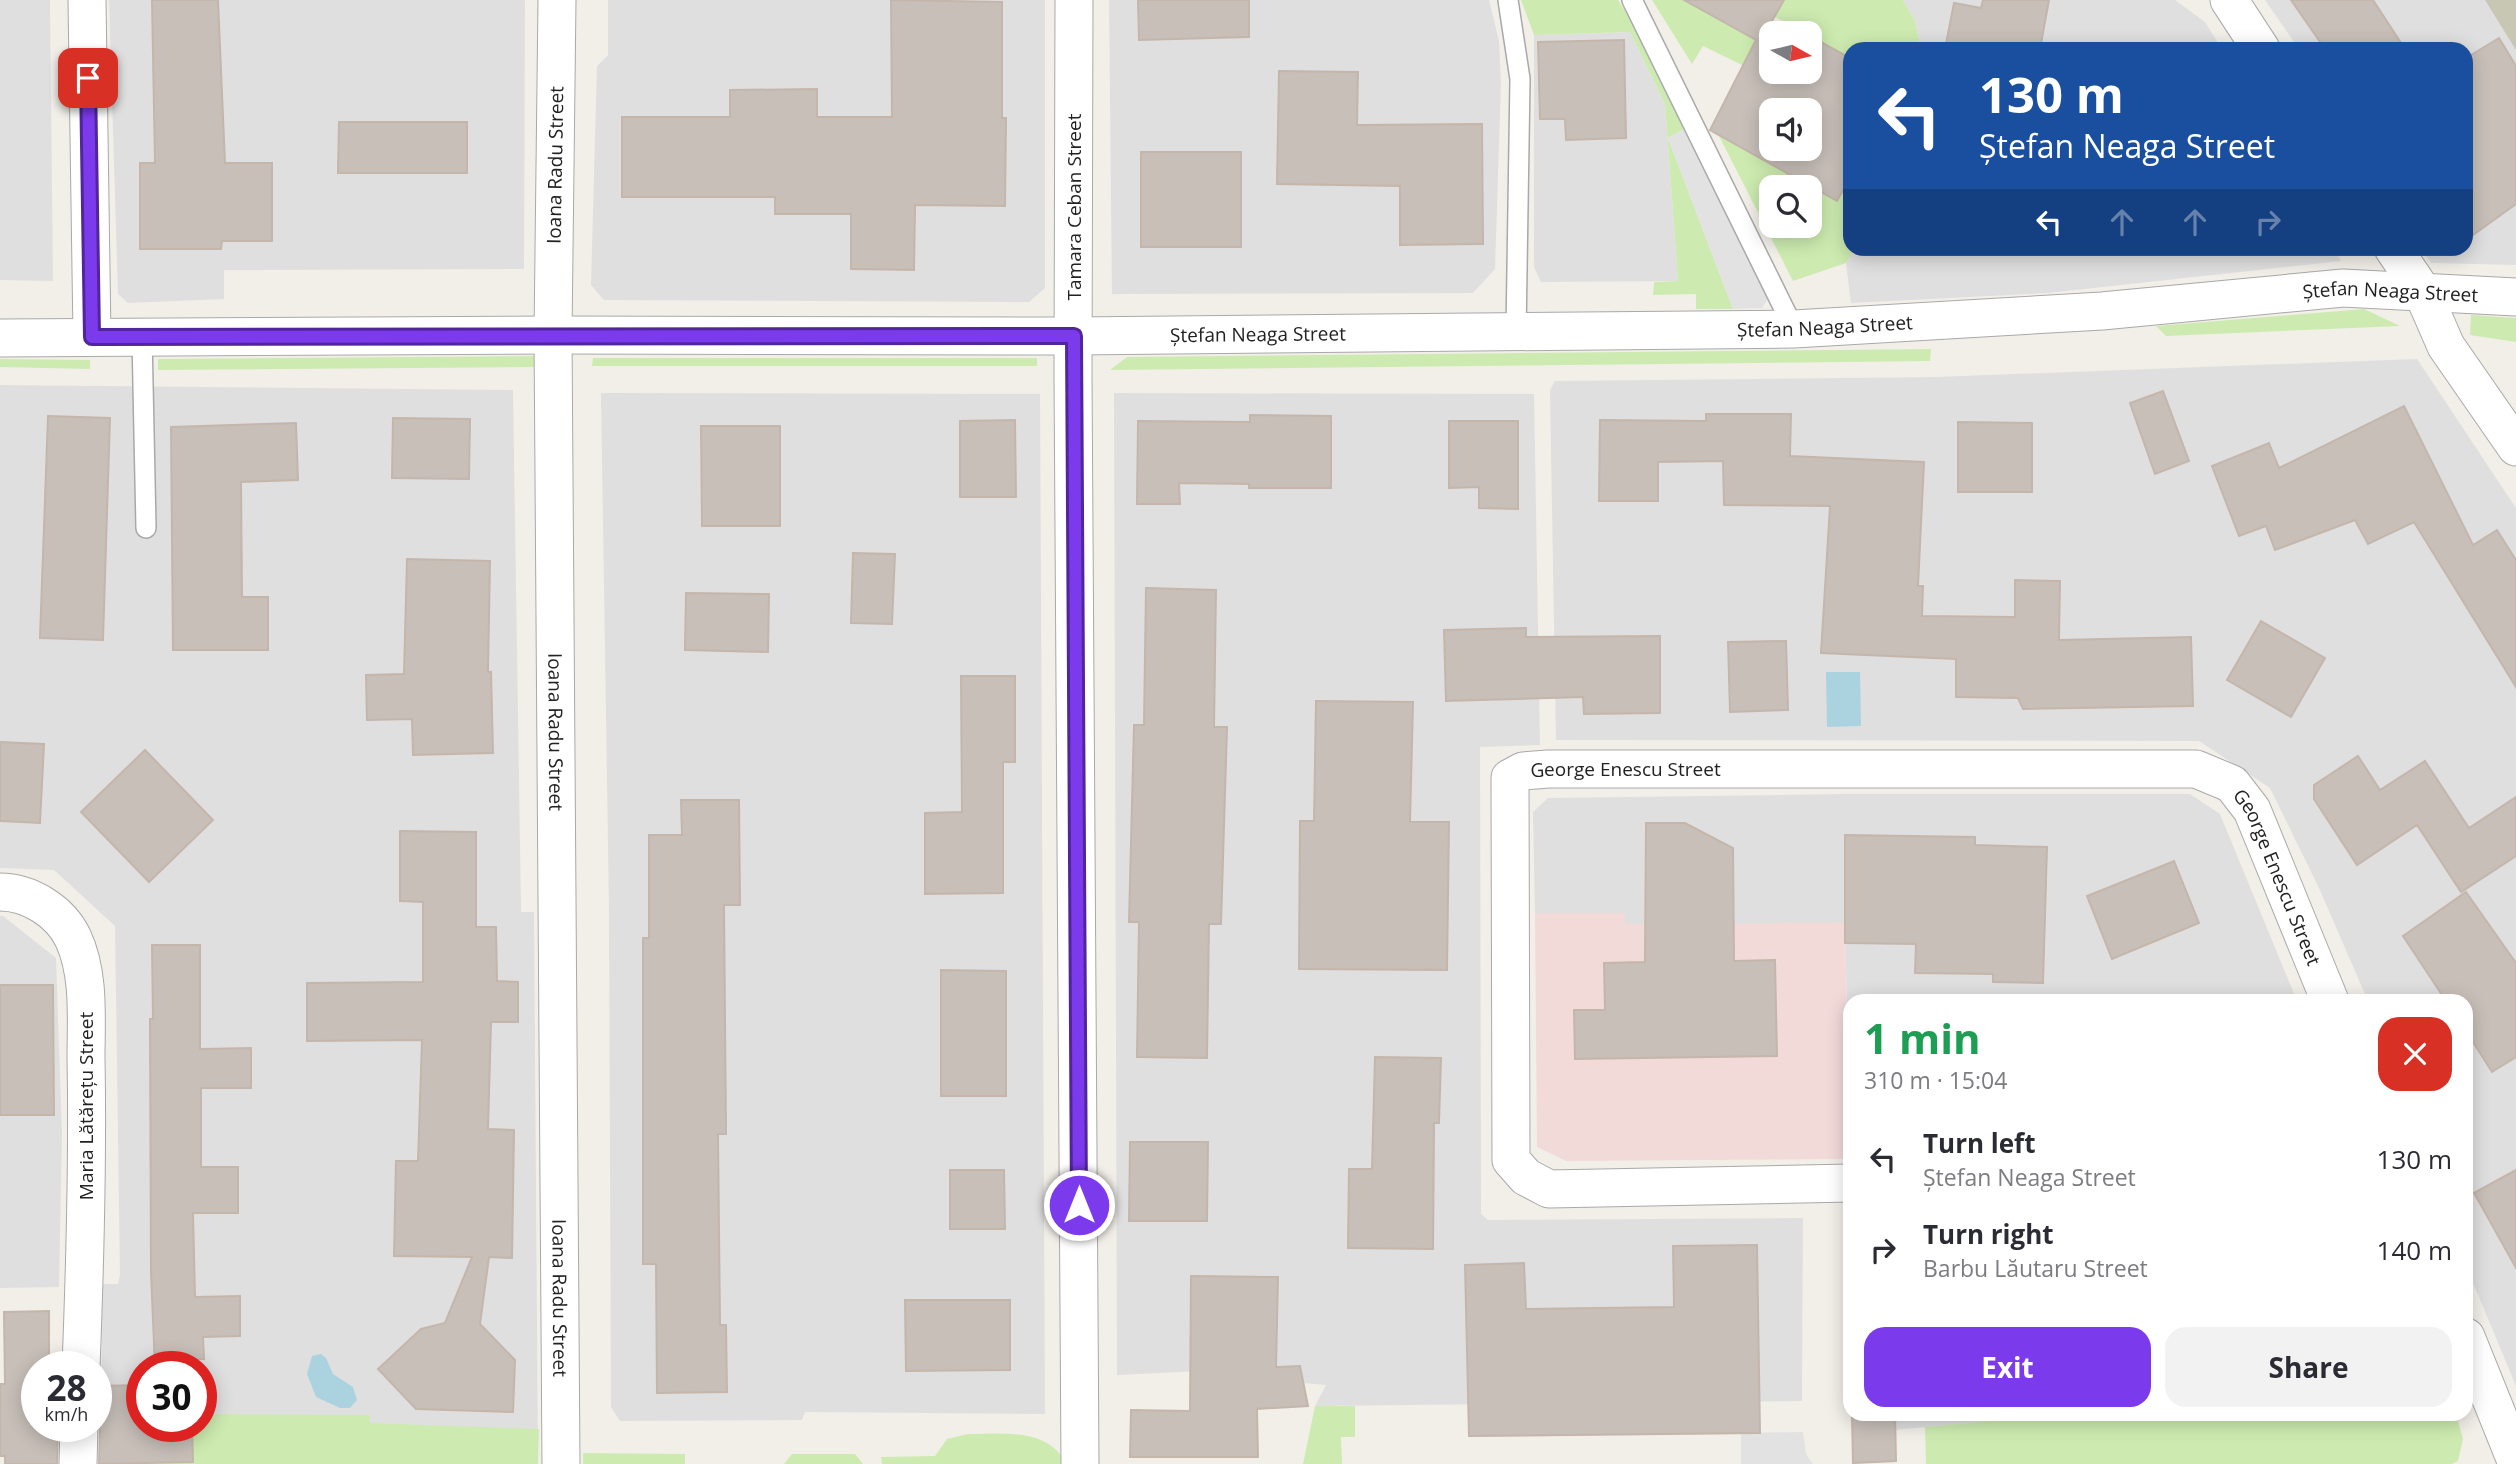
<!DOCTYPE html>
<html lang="en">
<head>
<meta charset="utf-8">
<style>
  body { margin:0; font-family:"Open Sans",sans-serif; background:#f2f2f3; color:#2b2b33; height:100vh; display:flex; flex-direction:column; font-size:26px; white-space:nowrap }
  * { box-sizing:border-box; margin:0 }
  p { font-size:23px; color:#7c7c81 }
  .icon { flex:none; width:38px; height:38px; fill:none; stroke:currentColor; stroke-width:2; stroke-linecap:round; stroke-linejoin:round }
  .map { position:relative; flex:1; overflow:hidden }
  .details { position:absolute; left:1843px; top:994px; width:630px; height:427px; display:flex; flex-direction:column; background:#fff; border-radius:21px; box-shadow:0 4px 18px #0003 }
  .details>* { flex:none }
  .top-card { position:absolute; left:1843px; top:42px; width:630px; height:214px; border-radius:21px; box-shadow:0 4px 18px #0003; background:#1a4fa0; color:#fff; overflow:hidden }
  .needle { width:46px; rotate:98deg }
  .controls { position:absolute; left:1759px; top:21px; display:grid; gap:14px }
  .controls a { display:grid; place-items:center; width:63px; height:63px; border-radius:14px; background:#fff; box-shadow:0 4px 18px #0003; font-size:35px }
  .speed { position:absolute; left:21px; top:1351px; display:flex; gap:14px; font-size:35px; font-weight:700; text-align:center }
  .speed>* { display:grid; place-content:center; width:91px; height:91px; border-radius:50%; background:#fff; box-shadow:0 4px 18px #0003; line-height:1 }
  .speed small { font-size:18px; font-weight:400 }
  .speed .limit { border:10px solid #d22; background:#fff; color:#111 }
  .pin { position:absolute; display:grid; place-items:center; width:60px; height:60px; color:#fff; margin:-30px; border-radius:14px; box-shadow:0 4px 10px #0006 }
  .me { position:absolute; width:77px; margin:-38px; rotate:0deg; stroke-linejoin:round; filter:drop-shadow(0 0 5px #0008) }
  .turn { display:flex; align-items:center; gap:24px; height:147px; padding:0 21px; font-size:32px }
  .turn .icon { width:91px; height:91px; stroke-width:2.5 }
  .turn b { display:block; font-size:49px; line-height:60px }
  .lanes { display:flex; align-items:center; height:66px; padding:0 21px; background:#0003; justify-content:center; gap:35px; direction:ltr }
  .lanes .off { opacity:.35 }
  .round { display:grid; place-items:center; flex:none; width:74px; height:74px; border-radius:21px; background:#f2f2f3 }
  .overview { display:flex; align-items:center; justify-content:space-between; height:119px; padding:0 21px }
  h1 { font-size:42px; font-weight:700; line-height:52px; color:#1e9e55 }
  .primary-button { display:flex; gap:14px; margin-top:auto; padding:14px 21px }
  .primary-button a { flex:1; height:80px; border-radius:21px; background:#7c3aed; color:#fff; font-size:28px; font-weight:700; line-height:80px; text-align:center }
  .primary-button a+a { background:#f2f2f3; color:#2b2b33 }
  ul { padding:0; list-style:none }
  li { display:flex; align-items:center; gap:21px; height:91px; padding:0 21px }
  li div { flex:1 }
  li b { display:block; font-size:26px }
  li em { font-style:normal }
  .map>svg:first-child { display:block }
  .residential { fill:#e0dfdf; fill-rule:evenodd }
  .commercial { fill:#f2dad9 }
  .construction { fill:#c7c7b4 }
  .grass { fill:#cdebb0; fill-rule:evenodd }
  .parking { fill:#e2e2e2 }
  .water { fill:#aad3df }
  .building { fill:#c7bfb8; stroke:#c4b6ab; stroke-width:2; fill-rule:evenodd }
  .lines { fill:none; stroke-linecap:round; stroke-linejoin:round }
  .service-casing { stroke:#a9a9a9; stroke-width:22 }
  .minor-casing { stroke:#a9a9a9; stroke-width:39 }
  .service { stroke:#fff; stroke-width:19 }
  .minor { stroke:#fff; stroke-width:37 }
  .route-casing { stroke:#51269a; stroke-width:18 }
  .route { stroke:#7c3aed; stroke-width:12 }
  .labels { text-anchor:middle; stroke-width:7; stroke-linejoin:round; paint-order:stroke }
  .street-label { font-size:19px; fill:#222; stroke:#fff }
</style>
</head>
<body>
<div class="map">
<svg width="2516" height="1464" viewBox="0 0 2516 1464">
  <rect width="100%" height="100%" fill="#f2efe9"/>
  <path class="residential" d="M 0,0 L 50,0 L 53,281 L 0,280 Z
    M 109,0 L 525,0 L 524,269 L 224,270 L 224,299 L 128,303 L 118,294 Z
    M 608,0 L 1045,0 L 1045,288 L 1029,302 L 604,300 L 591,285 L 597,66 L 608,55 Z
    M 1109,0 L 1489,0 L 1499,41 L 1501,83 L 1495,269 L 1473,293 L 1112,294 Z
    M 1903,0 L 2175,0 L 2205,22 L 2222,49 L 1921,49 L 1915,21 Z
    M 2265,0 L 2516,0 L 2516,265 L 2431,263 L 2422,249 L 2466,248 L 2466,49 L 2299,49 Z
    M 1630,32 L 1665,104 L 1678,281 L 1541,282 L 1534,267 L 1534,35 Z
    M 1855,249 L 2334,248 L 2341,261 L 2048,293 L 1851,303 L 1846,263 Z
    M 2417,359 L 2516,508 L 2516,1386 L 2466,1266 L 2466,1001 L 2368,1001 L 2319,888 L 2270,788 L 2199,741 L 1556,740 L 1550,390 L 1555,381 L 1937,377 Z
    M 0,385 L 513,390 L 521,912 L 534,912 L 538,1464 L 101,1464 L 102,1284 L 118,1284 L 120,1275 L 115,926 L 54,870 L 0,868 ZM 142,1367 L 201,1367 L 201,1426 L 142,1426 Z
    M 601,393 L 1040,394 L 1045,1414 L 805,1412 L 802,1420 L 620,1421 L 611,1407 L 609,909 Z
    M 1114,393 L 1534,394 L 1540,745 L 1480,747 L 1481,1214 L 1488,1220 L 1803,1218 L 1802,1401 L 1315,1406 L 1326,1385 L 1303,1383 L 1300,1366 L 1117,1375 Z
    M 1845,794 L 2190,794 L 2220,814 L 2297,1001 L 1850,1001 L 1850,1142 L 1845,924 L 1625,924 L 1624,913 L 1535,913 L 1533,812 L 1548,798 Z
    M 0,916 L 3,916 L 56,958 L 62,1133 L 59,1287 L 0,1288 Z
    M 1895,1414 L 2062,1414 L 1895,1430 Z"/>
  <path class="commercial" d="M 1535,913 L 1625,913 L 1625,924 L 1845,923 L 1850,1159 L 1566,1161 L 1537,1147 Z"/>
  <path class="construction" d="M 2485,0 L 2516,0 L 2516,50 Z"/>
  <path class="grass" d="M 1521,0 L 1618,0 L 1637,30 L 1684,129 L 1668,138 L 1733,309 L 1696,309 L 1696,294 L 1653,295 L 1654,282 L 1678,281 L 1665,104 L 1630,32 L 1534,35 Z
    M 1652,0 L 1684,0 L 1758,41 L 1744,66 L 1703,46 L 1692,64 Z
    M 1784,0 L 1903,0 L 1915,21 L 1921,49 L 1850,49 L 1850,58 L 1810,36 L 1810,33 L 1805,33 L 1775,17 Z
    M 1718,134 L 1836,201 L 1850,178 L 1850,248 L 1855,249 L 1846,263 L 1793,281 ZM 1771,187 L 1810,187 L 1810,226 L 1771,226 Z
    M 2364,309 L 2400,326 L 2166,336 L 2156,326 Z
    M 2471,315 L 2516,318 L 2516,342 L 2470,335 Z
    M 1931,349 L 1930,361 L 1110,370 L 1127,357 Z
    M 536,356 L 536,367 L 158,370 L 158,359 Z
    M 593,358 L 1037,358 L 1037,366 L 592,366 Z
    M 0,359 L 90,360 L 90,369 L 0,367 Z
    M 1315,1406 L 1355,1406 L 1355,1437 L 1341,1437 L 1342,1464 L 1303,1464 Z
    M 201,1414 L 370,1415 L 370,1423 L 539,1429 L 538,1464 L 101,1464 L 162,1463 L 162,1426 L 201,1426 Z
    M 2062,1414 L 2456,1414 L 2463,1439 L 2458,1461 L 2452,1464 L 1926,1464 L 1925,1427 Z
    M 968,1434 C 1004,1434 1047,1427 1067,1464 L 882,1464 L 881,1457 L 935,1456 L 947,1439 Z
    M 583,1453 L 685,1454 L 685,1464 L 583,1464 Z
    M 792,1454 L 855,1454 L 863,1464 L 784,1464 Z"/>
  <path class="parking" d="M 1684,129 L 1769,297 L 1762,308 L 1733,309 L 1668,138 Z
    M 1803,1432 L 1806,1454 L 1813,1464 L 1741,1464 L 1741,1433 Z"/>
  <path class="water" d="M 1826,672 L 1860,672 L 1861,726 L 1827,727 Z
    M 321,1354 L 326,1358 L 333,1374 L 353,1387 L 357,1400 L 350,1408 L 340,1408 L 316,1397 L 307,1374 L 312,1356 Z"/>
  <path class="building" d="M 152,0 L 218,0 L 225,163 L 272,163 L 272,241 L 222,241 L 221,249 L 140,249 L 140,163 L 155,163 Z
    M 891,0 L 1002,2 L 1002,118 L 1006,118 L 1005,206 L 915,205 L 914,270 L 851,269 L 851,214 L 775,214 L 775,197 L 622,197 L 622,117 L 730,117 L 730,90 L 817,89 L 817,117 L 892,117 Z
    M 1138,0 L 1249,0 L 1249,37 L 1139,40 Z
    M 1684,0 L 1784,0 L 1763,37 L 1771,37 L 1771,72 L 1810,72 L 1810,36 L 1850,58 L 1850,178 L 1837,201 L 1710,130 L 1756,40 ZM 1771,110 L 1810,110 L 1810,149 L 1771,149 Z
    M 1983,0 L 2049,0 L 2040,49 L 1945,49 L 1954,3 L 1981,8 Z
    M 2291,0 L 2373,0 L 2405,49 L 2325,49 Z
    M 2499,38 L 2516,66 L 2516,204 L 2466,240 L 2466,58 Z
    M 1624,40 L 1626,138 L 1566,140 L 1565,119 L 1540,119 L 1538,42 Z
    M 1279,71 L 1358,72 L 1357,125 L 1482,124 L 1483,244 L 1400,245 L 1400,186 L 1277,184 Z
    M 339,122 L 467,122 L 467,173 L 338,173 Z
    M 1141,152 L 1241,152 L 1241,247 L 1141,247 Z
    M 2163,391 L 2189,461 L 2155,474 L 2130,403 Z
    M 2404,406 L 2473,545 L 2497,530 L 2516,560 L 2516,687 L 2414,522 L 2368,544 L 2355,520 L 2275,550 L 2266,526 L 2239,536 L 2212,466 L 2269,443 L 2279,468 Z
    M 1706,414 L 1791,414 L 1790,456 L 1924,462 L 1918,586 L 1923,586 L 1922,616 L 2015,617 L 2015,580 L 2060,581 L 2059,640 L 2191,637 L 2193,706 L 2023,709 L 2018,698 L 1956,697 L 1956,659 L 1821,653 L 1830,506 L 1724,505 L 1723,461 L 1658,462 L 1658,501 L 1599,501 L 1600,420 L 1706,421 Z
    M 1250,415 L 1331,416 L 1331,488 L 1249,488 L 1249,484 L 1179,483 L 1180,504 L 1137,504 L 1138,421 L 1250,422 Z
    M 48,416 L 110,418 L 103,640 L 40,638 Z
    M 393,418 L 470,419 L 469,479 L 392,478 Z
    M 1015,420 L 1016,497 L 960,497 L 960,421 Z
    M 1449,421 L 1518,421 L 1518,509 L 1479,508 L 1479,487 L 1449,488 Z
    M 1958,422 L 2032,423 L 2032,492 L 1958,492 Z
    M 296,423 L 298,480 L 241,482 L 242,597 L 268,597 L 268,650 L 173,650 L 171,427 Z
    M 701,426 L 780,426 L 780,526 L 702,526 Z
    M 853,553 L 895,554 L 892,624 L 851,623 Z
    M 407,559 L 490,561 L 488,672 L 491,672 L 493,753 L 413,755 L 412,719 L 367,720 L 366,675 L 404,674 Z
    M 1146,588 L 1216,590 L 1214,727 L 1227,727 L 1221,924 L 1209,924 L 1207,1058 L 1137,1057 L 1139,922 L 1129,922 L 1134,725 L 1144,725 Z
    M 686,593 L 769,594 L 768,652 L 685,650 Z
    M 2261,621 L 2325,658 L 2291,717 L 2227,680 Z
    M 1526,628 L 1526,637 L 1660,636 L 1660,713 L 1584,714 L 1583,697 L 1446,701 L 1444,630 Z
    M 1786,641 L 1788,710 L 1730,712 L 1728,642 Z
    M 961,676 L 1015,676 L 1015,762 L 1003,762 L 1003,893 L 925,894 L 925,813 L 962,812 Z
    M 1316,701 L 1413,702 L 1410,822 L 1449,822 L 1447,970 L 1299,969 L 1300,821 L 1314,821 Z
    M 0,742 L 44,744 L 40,823 L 0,821 Z
    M 145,750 L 213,820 L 149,882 L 81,812 Z
    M 2358,756 L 2380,790 L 2425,761 L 2469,828 L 2516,797 L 2516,856 L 2461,892 L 2417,825 L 2357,865 L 2314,799 L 2314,785 Z
    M 681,800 L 739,800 L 740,905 L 724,905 L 726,1134 L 718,1134 L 720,1325 L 726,1325 L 727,1392 L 657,1393 L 656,1264 L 643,1264 L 643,938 L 649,938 L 649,835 L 682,835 Z
    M 1646,823 L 1685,823 L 1733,848 L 1734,961 L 1775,960 L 1777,1056 L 1575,1059 L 1574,1010 L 1605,1010 L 1604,963 L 1645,962 Z
    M 400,831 L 476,832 L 476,927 L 496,927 L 497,981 L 518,982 L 518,1022 L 491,1022 L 488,1129 L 514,1130 L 512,1258 L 489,1257 L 480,1324 L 515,1360 L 513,1412 L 416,1409 L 378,1369 L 421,1329 L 445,1323 L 472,1257 L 394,1256 L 396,1161 L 418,1161 L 422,1040 L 307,1041 L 307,983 L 423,982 L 423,902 L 400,901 Z
    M 1845,835 L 1975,837 L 1975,845 L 2047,847 L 2043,983 L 1993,982 L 1993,974 L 1915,973 L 1916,944 L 1845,943 Z
    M 2174,861 L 2199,923 L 2112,959 L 2087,896 Z
    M 2466,892 L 2516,963 L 2516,1057 L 2492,1072 L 2466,1031 L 2466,1001 L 2446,1001 L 2403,936 Z
    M 152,945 L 200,945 L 200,1049 L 251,1048 L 251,1088 L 201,1088 L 201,1167 L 238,1167 L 238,1213 L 193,1213 L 195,1297 L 240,1296 L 240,1336 L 203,1337 L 204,1359 L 191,1359 L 191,1367 L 155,1367 L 151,1273 L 150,1019 L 153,1019 Z
    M 941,970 L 1006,971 L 1006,1096 L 941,1096 Z
    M 0,985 L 53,985 L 54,1115 L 0,1115 Z
    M 1375,1057 L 1441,1058 L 1439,1123 L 1434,1123 L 1433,1249 L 1348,1248 L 1349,1169 L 1372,1169 Z
    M 1130,1142 L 1208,1142 L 1207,1221 L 1129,1221 Z
    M 950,1170 L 1004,1170 L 1005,1229 L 950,1229 Z
    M 2516,1170 L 2516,1268 L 2474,1193 Z
    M 1757,1245 L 1760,1433 L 1469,1436 L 1465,1265 L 1524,1263 L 1526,1309 L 1674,1307 L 1673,1246 Z
    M 1191,1276 L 1278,1277 L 1276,1367 L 1300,1366 L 1308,1406 L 1257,1409 L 1258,1457 L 1130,1457 L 1131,1410 L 1190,1411 Z
    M 905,1300 L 1010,1300 L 1010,1370 L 906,1371 Z
    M 49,1311 L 49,1367 L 37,1367 L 37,1426 L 58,1426 L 57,1464 L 5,1464 L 5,1456 L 0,1456 L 0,1384 L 5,1384 L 4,1312 Z
    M 142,1385 L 142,1426 L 192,1426 L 193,1462 L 99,1464 L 100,1427 L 96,1415 L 96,1386 Z
    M 1852,1414 L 1895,1414 L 1896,1461 L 1853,1463 Z"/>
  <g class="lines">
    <defs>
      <path id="service" d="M 1508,0 L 1520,79 L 1516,333
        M 1632,0 L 1794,329
        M 142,337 L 146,528"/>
      <g id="minor">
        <path d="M 87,0 L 92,337"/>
        <path id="s1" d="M 557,0 L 553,335 L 561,1464"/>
        <path d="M 1074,0 L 1073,375 L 1080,1464"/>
        <path d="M 2229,0 L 2261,49"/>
        <path d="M 2393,248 L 2422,291 L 2446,346 L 2516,447"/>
        <path id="s2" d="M 0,338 L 553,335 L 1074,336 L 1794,329 L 2102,311 L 2343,288 L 2516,297"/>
        <path d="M 0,892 C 29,892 60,911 73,938 C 90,974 86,1020 86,1058 C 88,1161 85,1264 81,1367"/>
        <path id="s3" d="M 1850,1183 L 1549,1189 L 1526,1177 L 1511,1160 L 1510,778 L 1523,771 L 1548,769 L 2196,769 L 2232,784 L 2252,810 L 2330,1001"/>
        <path d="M 2466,1337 L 2516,1461"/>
        <path d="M 78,1464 L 79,1426"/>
      </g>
    </defs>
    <use href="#service" class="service-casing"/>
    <use href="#minor" class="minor-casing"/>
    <use href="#service" class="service"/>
    <use href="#minor" class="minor"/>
  </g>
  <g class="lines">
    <defs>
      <path id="route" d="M 88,78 L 92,337 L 1074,336 L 1079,1205"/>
    </defs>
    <use href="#route" class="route-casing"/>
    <use href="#route" class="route"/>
  </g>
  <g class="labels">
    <g class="street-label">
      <text transform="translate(555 165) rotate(-89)" y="7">Ioana Radu Street</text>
      <text transform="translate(1074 207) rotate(-90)" y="7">Tamara Ceban Street</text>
      <text dy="7" stroke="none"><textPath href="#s2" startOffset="2392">Ștefan Neaga Street</textPath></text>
      <text dy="7" stroke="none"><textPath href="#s2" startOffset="1825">Ștefan Neaga Street</textPath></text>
      <text dy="7" stroke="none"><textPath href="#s2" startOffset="1258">Ștefan Neaga Street</textPath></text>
      <text dy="7" stroke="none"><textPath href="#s1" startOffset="732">Ioana Radu Street</textPath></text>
      <text dy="7" stroke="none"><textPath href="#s3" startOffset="849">George Enescu Street</textPath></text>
      <text dy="7" stroke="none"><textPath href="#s3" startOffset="1563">George Enescu Street</textPath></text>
      <text transform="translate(86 1106) rotate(-90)" y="7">Maria Lătărețu Street</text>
      <text dy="7" stroke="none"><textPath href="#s1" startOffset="1298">Ioana Radu Street</textPath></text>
    </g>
  </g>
</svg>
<div class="controls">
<a><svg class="needle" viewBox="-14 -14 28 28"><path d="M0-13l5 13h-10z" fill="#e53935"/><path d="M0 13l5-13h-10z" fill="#7c7c81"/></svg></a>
<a><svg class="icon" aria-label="sound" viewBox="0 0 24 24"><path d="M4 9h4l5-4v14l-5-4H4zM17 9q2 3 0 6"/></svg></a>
<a><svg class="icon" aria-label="search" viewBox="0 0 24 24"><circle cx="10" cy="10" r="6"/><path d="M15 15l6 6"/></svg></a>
</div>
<div class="speed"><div>28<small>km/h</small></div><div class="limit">30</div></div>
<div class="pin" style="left:88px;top:78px;background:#d93025"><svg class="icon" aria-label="arrive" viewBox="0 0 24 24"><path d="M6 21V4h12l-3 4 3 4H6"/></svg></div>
<svg class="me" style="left:1079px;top:1205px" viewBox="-20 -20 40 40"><circle r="17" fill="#7c3aed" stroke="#fff" stroke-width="3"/><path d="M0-11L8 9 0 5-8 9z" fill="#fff"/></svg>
<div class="top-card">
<div class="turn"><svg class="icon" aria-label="left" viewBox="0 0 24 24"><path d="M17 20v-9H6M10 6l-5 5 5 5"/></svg><div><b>130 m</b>Ștefan Neaga Street</div></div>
<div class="lanes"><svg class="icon" aria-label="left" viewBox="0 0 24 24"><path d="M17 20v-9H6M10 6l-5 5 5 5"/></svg><svg class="icon off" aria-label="ahead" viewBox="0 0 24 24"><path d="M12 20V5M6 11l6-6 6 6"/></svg><svg class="icon off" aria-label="ahead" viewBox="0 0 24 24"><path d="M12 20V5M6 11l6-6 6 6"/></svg><svg class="icon off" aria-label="right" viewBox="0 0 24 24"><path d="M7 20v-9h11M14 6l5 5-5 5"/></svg></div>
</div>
<section class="details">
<div class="overview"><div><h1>1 min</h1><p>310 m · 15:04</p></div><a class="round" style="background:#d93025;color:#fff"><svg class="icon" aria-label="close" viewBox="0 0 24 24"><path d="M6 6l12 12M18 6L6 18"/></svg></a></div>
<ul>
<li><svg class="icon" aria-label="left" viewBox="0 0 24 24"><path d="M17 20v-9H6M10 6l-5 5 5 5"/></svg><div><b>Turn left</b><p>Ștefan Neaga Street</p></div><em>130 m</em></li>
<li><svg class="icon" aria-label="right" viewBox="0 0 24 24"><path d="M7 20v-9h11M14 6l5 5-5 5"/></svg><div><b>Turn right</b><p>Barbu Lăutaru Street</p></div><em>140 m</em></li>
</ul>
<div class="primary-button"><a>Exit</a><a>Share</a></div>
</section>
</div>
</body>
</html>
